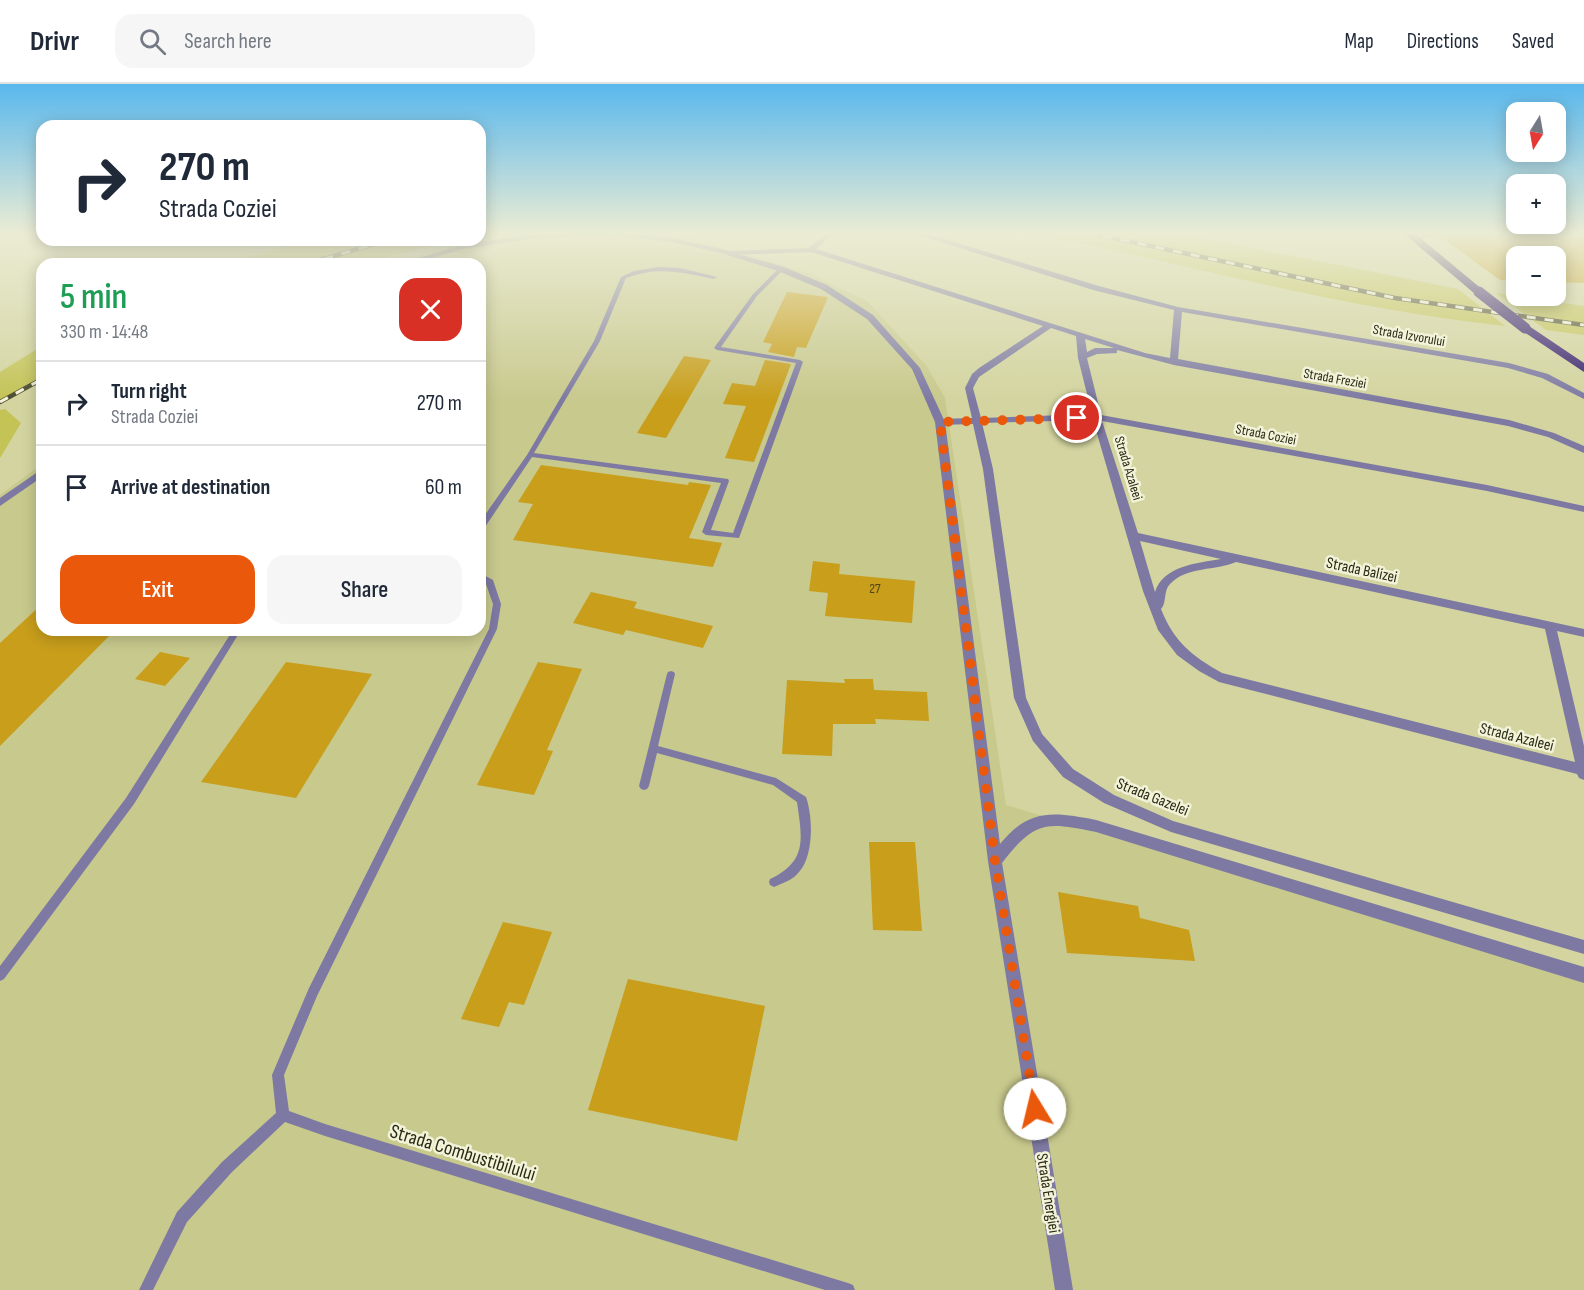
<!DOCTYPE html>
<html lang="en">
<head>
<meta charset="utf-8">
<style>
  body { margin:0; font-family:"Sofia Sans Condensed",sans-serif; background:#f6f6f7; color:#1f2937; height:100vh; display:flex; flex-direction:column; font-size:22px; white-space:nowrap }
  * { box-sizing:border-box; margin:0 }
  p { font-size:20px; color:#747a83 }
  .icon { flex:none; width:33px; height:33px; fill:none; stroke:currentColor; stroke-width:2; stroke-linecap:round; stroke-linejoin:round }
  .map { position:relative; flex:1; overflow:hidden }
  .panel { position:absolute; left:36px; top:174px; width:450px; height:378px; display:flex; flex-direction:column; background:#fff; border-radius:18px; box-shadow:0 3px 15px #0003 }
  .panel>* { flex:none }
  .hud { position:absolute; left:36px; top:36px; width:450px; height:126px; border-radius:18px; box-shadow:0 3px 15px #0003; background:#fff; color:#1f2937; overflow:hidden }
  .needle { width:39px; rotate:191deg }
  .buttons { position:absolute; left:1506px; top:18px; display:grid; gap:12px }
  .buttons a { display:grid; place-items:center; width:60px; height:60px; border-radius:12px; background:#fff; box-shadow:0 3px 15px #0003; font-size:30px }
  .pin { position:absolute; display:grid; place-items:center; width:51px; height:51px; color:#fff; margin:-26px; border:3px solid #fff; border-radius:50%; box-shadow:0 2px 6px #0007 }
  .me { position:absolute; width:66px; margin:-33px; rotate:351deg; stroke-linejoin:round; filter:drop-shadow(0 0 4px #0008) }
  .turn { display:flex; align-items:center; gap:21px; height:126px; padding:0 24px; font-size:27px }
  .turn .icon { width:78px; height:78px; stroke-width:2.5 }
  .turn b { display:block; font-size:42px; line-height:51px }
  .round { display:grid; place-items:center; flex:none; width:63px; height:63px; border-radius:18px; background:#f6f6f7 }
  .overview { display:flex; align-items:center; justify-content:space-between; height:102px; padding:0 24px }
  h1 { font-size:36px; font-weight:600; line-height:45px; color:#1e9e55 }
  .primary-button { display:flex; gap:12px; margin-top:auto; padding:12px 24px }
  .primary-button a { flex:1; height:69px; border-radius:18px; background:#ea580c; color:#fff; font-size:24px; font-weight:600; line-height:69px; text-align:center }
  .primary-button a+a { background:#f6f6f7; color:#1f2937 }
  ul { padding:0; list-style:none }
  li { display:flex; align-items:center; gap:18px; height:84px; padding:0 24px; border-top:2px solid #e0e1e3 }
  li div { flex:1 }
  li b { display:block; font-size:22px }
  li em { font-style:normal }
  header { display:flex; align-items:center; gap:36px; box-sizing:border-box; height:84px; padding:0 30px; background:#fff; border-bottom:2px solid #e0e1e3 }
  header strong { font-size:28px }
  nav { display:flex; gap:33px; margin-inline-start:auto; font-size:21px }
  .search { width:420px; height:54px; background:#f6f6f7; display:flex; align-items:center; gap:15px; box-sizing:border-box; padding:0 21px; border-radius:18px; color:#747a83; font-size:22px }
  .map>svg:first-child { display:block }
  .built { fill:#c8c98d }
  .green { fill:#c3c356 }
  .building { fill:#c89e1b }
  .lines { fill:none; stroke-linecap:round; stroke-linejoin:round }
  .service { fill:#7d79a3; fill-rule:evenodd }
  .minor { fill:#7d79a3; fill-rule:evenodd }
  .tertiary { fill:#7d79a3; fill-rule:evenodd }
  .trunk { fill:#351e70; fill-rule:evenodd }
  .rail-casing { stroke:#4a4a2f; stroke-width:4.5 }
  .rail { stroke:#f2f3d9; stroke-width:3; stroke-dasharray:9; stroke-linecap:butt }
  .trunk-bridge { stroke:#351e70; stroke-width:11 }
  .route { stroke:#ea580c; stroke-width:10; stroke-dasharray:0 18 }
  .labels { text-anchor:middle; stroke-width:5; stroke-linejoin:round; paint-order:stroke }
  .far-street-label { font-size:14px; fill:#2a2a15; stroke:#f2f3d9 }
  .number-label { font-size:14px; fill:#524716 }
  .street-label { font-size:16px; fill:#2a2a15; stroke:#f2f3d9 }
  .near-street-label { font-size:20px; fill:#2a2a15; stroke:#f2f3d9 }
</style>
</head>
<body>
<header>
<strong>Drivr</strong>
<div class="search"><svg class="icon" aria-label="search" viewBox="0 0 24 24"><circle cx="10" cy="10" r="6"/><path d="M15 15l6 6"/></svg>Search here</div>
<nav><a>Map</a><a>Directions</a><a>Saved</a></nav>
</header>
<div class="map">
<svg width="1584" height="1206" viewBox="0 0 1584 1206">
  <rect width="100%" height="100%" fill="#d3d49f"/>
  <path class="built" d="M 672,148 L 808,189 L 867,217 L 926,281 L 945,314 L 1006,721 L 1584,895 L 1584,1206 L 0,1206 L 0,411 L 42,380 L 42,546 L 480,546 L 480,180 L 392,180 L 453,162 L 540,149 Z"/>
  <path class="green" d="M 1030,148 L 1168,148 L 1339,181 L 1458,205 L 1505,242 C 1345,225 1188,181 1030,148 Z
    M 314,156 L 452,156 L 361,180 L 223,180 Z
    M 1496,209 L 1584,222 L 1584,251 L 1546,246 Z
    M 42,262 L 42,295 L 0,318 L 0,288 Z
    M 5,325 L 21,339 L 0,374 L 0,326 Z"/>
  <path class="building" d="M 1438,151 L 1584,153 L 1584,199 L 1556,198 L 1556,172 L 1516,172 L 1516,197 L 1500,196 Z
    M 787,208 L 828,213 L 806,264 L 797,263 L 794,273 L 768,268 L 772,260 L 763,258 Z
    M 684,272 L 711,276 L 666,354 L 637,349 Z
    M 765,276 L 791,280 L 754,378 L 725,374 L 746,322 L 723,320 L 732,299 L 755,302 Z
    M 541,381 L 688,401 L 689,398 L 711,401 L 689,454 L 722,459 L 713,483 L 513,456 L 533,420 L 518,418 Z
    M 813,477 L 840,480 L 839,490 L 915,497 L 912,539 L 825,532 L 828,509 L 809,507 Z
    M 591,508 L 637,518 L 634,524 L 713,542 L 703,564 L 626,546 L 623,551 L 573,539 Z
    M 42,520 L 42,546 L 115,546 L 0,662 L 0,559 Z
    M 160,568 L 190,574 L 165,602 L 135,595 Z
    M 286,578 L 372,590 L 296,714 L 201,698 Z
    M 538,578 L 582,585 L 547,666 L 553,667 L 534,711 L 477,701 Z
    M 844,595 L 873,595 L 874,606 L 927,608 L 929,637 L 875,635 L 876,640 L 833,640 L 832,672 L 782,670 L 787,596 L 845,599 Z
    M 869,758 L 915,758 L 922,847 L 873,846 Z
    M 1058,808 L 1138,822 L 1140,834 L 1189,846 L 1195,877 L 1067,869 Z
    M 503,838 L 552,848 L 524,921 L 509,918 L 499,943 L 461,935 Z
    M 628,895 L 765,922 L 737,1057 L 588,1026 Z"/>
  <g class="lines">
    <path class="service" d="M 1431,148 L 1439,148 L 1419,156 L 1414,155 Z
      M 658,183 L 680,184 L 717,193 L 714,195 C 682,188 658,182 626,194 L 600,257 L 534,369 L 728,395 L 729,397 L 711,446 L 733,449 L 796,279 L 717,266 L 714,264 L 753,210 L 779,184 L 783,184 L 783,186 L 757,212 L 721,263 L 800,276 L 803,278 L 739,454 L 706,451 L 702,448 L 721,399 L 532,373 L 483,446 L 480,447 L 480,438 L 527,371 L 594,257 L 621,193 L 634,187 Z
      M 480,489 L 493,496 L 501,520 L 497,545 L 317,912 L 284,991 L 289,1027 L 325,1040 L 848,1199 L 853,1201 L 855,1206 L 825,1206 L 325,1052 L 285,1038 L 232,1088 L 187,1138 L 153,1206 L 139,1206 L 177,1128 L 222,1078 L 276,1029 L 272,991 L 309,904 L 489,545 L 493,520 L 486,500 L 480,496 Z
      M 233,546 L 241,546 L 134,720 L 4,895 L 0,897 L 0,882 L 126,714 Z
      M 671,587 L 674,588 L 675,590 L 658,662 L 776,694 L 806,713 C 813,733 814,771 799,788 C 793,796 783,799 774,803 L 770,801 L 769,798 L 770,795 C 808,777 802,754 797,718 L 773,701 L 657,669 L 649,702 L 647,705 L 644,706 L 641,705 L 639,702 L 667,590 L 668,588 Z"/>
    <path class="minor" d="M 0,148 L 7,148 L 0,153 Z
      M 625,148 L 672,154 L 730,167 L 809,164 L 828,148 L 836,148 L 816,165 L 1145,269 L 1170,274 L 1174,226 L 1093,206 L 909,148 L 921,148 L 1099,202 L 1178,223 L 1509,279 L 1548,290 L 1584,309 L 1584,315 L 1542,294 L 1508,284 L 1182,228 L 1178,275 L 1509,336 L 1554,349 L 1584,362 L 1584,369 L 1548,353 L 1508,342 L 1174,281 L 1117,266 L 1117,269 L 1097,270 L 1087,274 L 1101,331 L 1487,401 L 1584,422 L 1584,428 L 1487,407 L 1102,337 L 1138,449 L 1584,545 L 1584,553 L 1557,547 L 1584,662 L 1584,696 L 1579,694 L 1577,690 L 1219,598 L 1199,587 L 1177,571 L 1158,546 L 1143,507 L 1093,336 L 982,339 L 993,385 L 1026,614 L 1042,650 L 1073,685 L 1114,711 L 1173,737 L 1584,856 L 1584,870 L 1171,748 L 1104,719 L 1063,693 L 1033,657 L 1014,614 L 983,385 L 973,340 L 940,341 L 935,338 L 940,335 L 972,334 L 965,304 L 972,290 L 979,284 L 1043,242 L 811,168 L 730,171 L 672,158 L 613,151 L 542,153 L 463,165 L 411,180 L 399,180 L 462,161 L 542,149 ZM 1051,244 L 1076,252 L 1078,274 L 1092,330 L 981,334 L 973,304 L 979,293 ZM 1085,255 L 1114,264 L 1095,264 L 1087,268 ZM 1140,457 L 1221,475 C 1197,479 1163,482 1155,508 ZM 1236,478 L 1545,545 L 1575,678 L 1222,589 C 1192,572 1174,558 1161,525 C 1167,519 1163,507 1170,500 C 1187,482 1216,487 1236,478 Z
      M 42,385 L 42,393 L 0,422 L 0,414 Z"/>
    <path class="tertiary" d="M 727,167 L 784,183 L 827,201 L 873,231 L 920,284 L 945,338 L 1000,760 C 1029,724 1054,728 1096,736 L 1584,883 L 1584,899 L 1096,748 C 1046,738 1035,736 1002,779 L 1073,1206 L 1055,1206 L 988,777 L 935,338 L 912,285 L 867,235 L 821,205 L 778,187 L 727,171 Z"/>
    <path class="trunk" d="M 1402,148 L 1413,148 L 1483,206 L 1483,210 L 1475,210 Z
      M 1521,242 L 1529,242 L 1584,279 L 1584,288 L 1521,246 Z"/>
    <defs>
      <path id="rail" d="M 1085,148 L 1395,214 L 1584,241
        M 307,180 L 388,156
        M 0,318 L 42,295"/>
    </defs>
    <use href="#rail" class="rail-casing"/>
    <use href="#rail" class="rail"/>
    <path class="trunk-bridge" d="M 1479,208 L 1525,244"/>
  </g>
  <linearGradient id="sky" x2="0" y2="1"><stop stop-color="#59b8ed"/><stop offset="0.47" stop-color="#ebecd4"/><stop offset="1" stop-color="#ebecd4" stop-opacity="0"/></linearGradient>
  <rect width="1584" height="317" fill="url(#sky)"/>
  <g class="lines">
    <path class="route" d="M 1035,1025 L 995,777 L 940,338 L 1077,334"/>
  </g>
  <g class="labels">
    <g class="far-street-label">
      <text transform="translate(1409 251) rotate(10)" y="5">Strada Izvorului</text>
      <text transform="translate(1335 294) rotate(10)" y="5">Strada Freziei</text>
      <text transform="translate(1266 350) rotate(11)" y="5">Strada Coziei</text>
      <text transform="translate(1129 384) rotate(73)" y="5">Strada Azaleei</text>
    </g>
    <g class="number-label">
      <text x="875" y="509">27</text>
    </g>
    <g class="street-label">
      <text transform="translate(1362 485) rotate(12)" y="6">Strada Balizei</text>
      <text transform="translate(1517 652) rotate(14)" y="6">Strada Azaleei</text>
      <text transform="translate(1153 712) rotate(22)" y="6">Strada Gazelei</text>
      <text transform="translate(1049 1109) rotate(81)" y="6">Strada Energiei</text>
    </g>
    <g class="near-street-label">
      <text transform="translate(463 1068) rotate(17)" y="7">Strada Combustibilului</text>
    </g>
  </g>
</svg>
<div class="buttons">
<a><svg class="needle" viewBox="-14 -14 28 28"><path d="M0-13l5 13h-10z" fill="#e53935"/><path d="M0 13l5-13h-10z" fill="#747a83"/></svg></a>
<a>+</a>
<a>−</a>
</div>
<div class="pin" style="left:1077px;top:334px;background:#d93025"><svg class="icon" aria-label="arrive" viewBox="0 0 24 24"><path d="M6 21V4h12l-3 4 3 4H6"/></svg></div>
<svg class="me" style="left:1035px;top:1025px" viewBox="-20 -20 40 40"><circle r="19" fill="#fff"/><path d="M0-13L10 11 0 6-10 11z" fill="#ea580c"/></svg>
<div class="hud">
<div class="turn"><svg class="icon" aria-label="right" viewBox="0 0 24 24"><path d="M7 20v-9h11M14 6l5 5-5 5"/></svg><div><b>270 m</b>Strada Coziei</div></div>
</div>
<section class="panel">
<div class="overview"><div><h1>5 min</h1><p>330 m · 14:48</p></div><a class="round" style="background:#d93025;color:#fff"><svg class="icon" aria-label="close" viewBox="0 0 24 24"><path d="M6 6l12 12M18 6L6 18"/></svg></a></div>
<ul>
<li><svg class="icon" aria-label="right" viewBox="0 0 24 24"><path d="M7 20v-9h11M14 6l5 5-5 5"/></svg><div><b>Turn right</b><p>Strada Coziei</p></div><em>270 m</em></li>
<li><svg class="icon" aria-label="arrive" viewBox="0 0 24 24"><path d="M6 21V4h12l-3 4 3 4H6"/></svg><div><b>Arrive at destination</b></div><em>60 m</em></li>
</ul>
<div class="primary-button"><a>Exit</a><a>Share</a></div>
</section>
</div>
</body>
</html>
